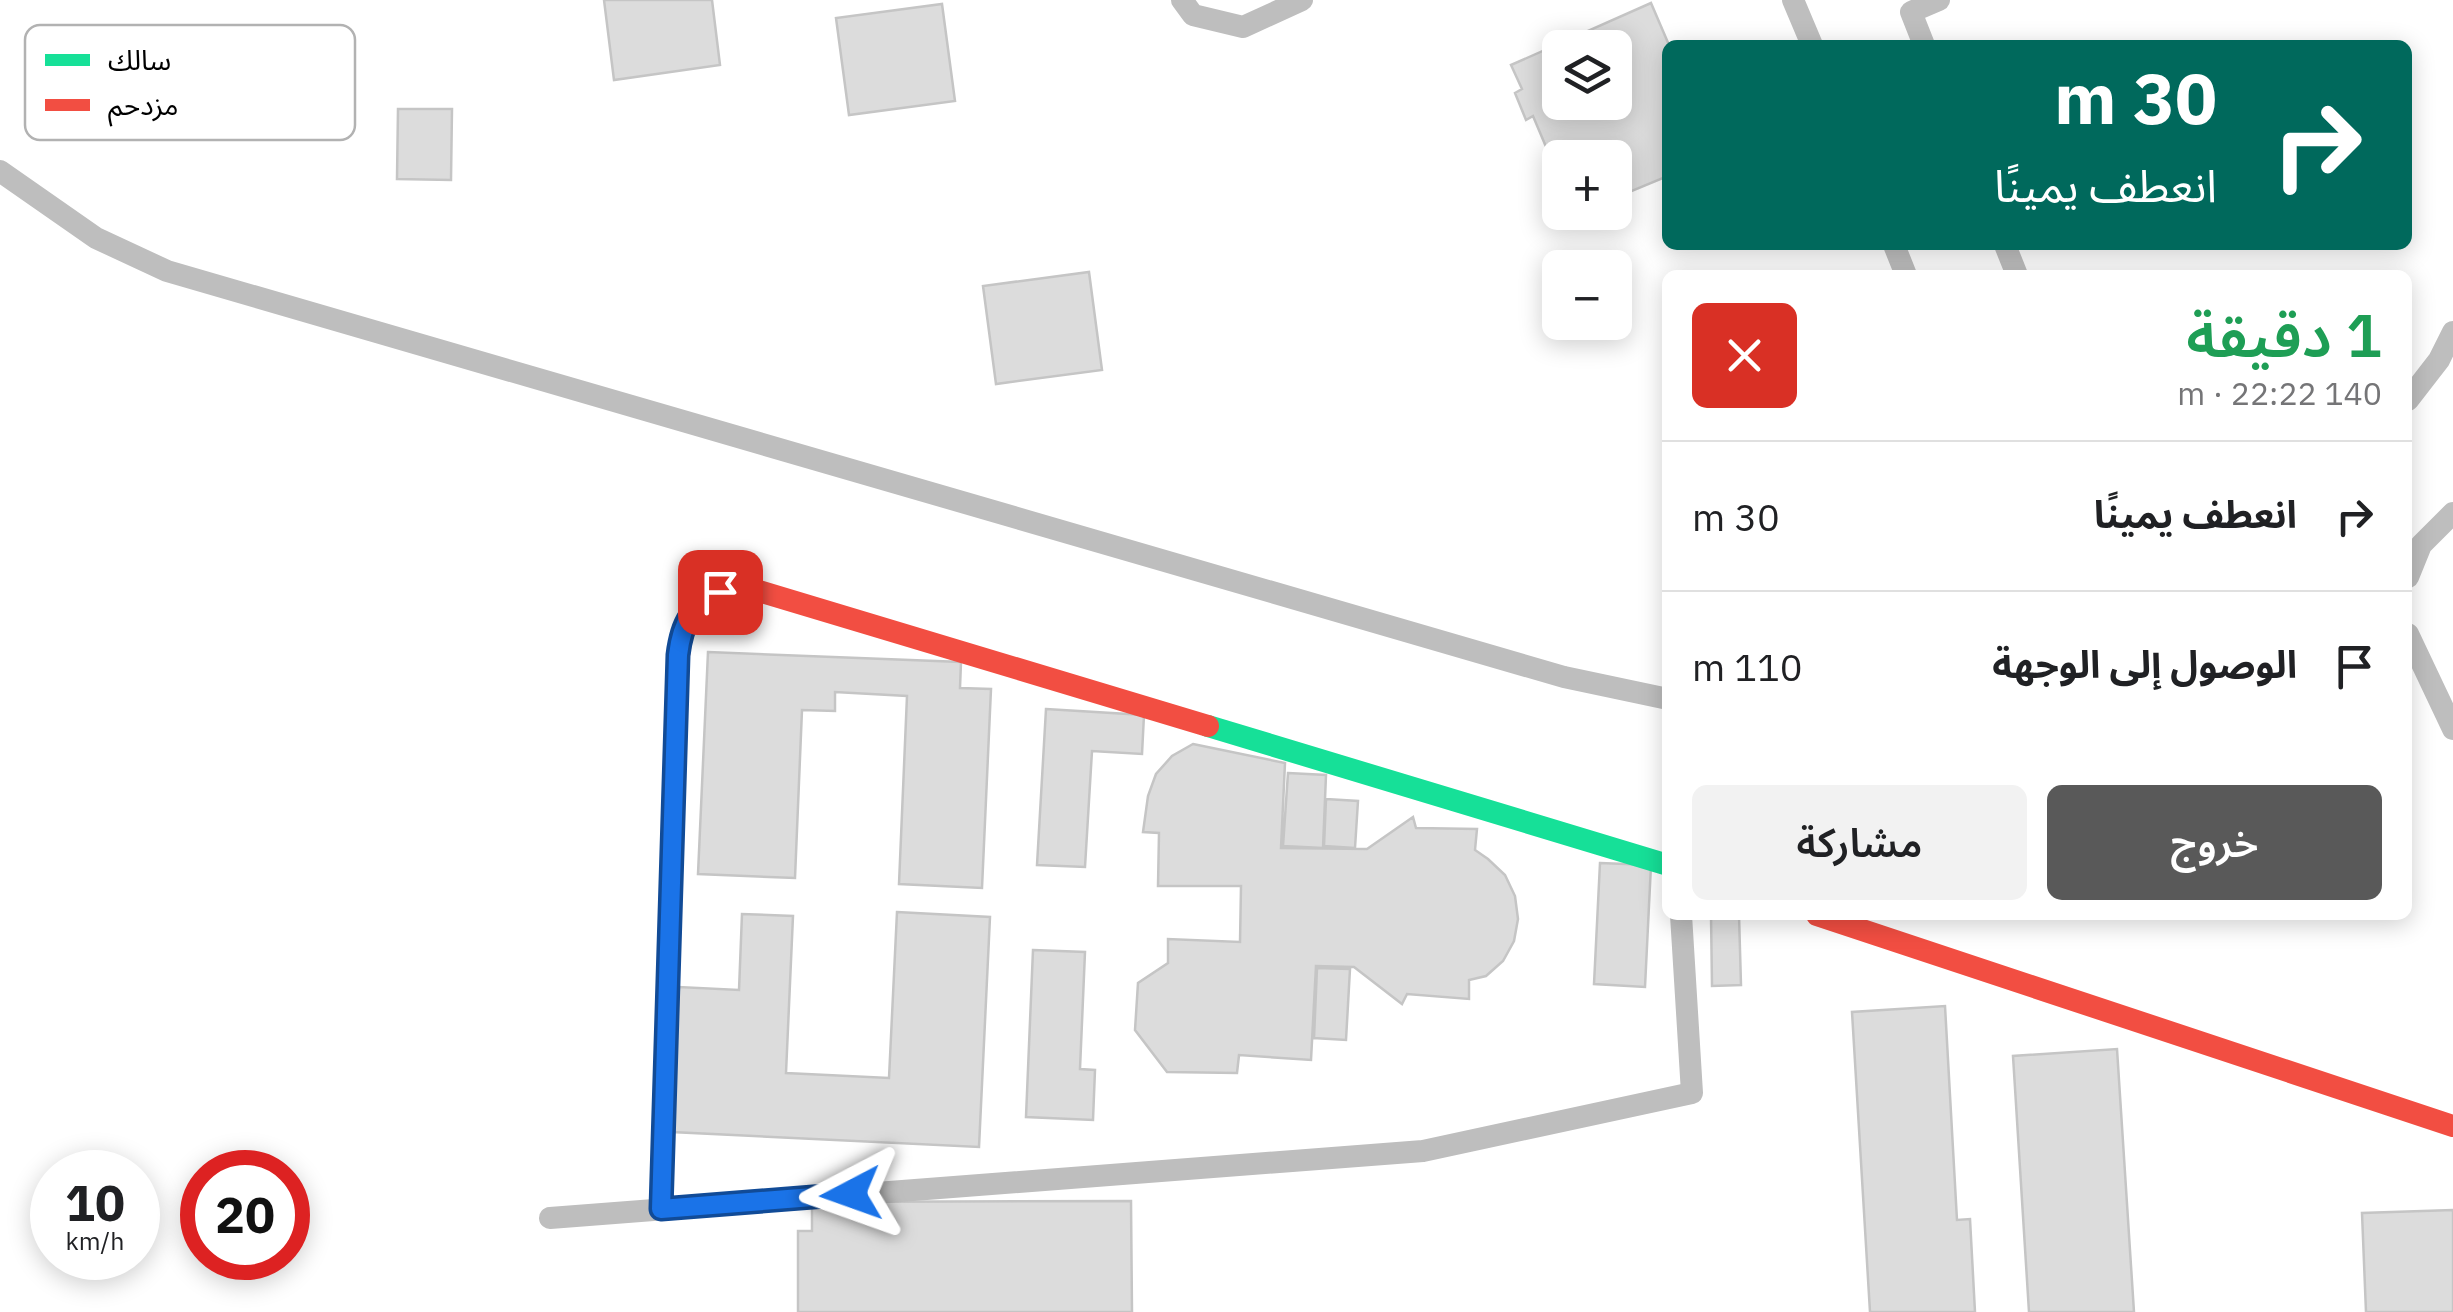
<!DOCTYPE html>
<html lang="ar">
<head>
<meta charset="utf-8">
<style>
  body { margin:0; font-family:"IBM Plex Sans","Noto Sans Arabic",sans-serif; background:#f2f2f2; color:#202124; direction:rtl; height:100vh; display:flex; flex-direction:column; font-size:38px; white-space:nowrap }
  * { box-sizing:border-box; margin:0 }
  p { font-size:32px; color:#757577 }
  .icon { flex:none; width:55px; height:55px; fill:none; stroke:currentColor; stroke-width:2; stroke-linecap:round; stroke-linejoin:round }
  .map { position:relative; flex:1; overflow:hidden; direction:ltr }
  .details { position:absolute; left:1662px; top:270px; width:750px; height:650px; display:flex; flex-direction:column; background:#fff; border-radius:15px; box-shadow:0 5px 25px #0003; direction:rtl }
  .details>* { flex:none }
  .guide { position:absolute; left:1662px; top:40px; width:750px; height:210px; border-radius:15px; box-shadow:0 5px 25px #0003; direction:rtl; background:#00695c; color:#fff; overflow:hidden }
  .controls { position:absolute; left:1542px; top:30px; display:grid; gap:20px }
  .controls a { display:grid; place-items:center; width:90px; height:90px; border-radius:15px; background:#fff; box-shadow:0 5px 25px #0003; font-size:50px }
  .speed { position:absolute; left:30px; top:1150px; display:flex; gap:20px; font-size:50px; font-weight:700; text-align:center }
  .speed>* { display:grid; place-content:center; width:130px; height:130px; border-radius:50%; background:#fff; box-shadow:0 5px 25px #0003; line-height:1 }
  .speed small { font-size:25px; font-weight:400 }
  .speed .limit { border:15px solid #d22; background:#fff; color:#111 }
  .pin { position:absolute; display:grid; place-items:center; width:85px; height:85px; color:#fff; margin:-42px; border-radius:20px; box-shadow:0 5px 15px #0006 }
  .me { position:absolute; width:110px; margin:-55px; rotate:266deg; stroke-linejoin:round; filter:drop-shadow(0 0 8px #0008) }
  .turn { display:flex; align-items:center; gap:35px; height:210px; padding:0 30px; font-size:45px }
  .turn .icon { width:130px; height:130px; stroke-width:2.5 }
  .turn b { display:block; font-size:70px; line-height:85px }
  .round { display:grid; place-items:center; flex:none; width:105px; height:105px; border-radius:15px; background:#f2f2f2 }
  .headline { display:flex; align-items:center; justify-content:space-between; height:170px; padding:0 30px }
  h1 { font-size:60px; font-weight:600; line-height:75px; color:#1e9e55 }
  .button { display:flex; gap:20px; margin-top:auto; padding:20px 30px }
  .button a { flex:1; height:115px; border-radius:15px; background:#595959; color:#fff; font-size:40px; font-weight:600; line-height:115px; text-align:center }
  .button a+a { background:#f2f2f2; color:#202124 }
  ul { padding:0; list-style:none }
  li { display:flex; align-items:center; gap:30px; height:150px; padding:0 30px; border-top:2px solid #e0e0e0 }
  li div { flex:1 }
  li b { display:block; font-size:38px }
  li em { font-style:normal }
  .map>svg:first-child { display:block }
  .building { fill:#dcdcdc; stroke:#c5c5c5; stroke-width:2.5; fill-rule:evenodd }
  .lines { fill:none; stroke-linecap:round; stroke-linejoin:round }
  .lane { stroke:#bebebe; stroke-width:22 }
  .fast { stroke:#16e098; stroke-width:22 }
  .jam { stroke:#f24e42; stroke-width:22 }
  .route-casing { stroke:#114b97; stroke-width:25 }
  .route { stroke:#1a73e8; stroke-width:18 }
  .key { fill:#fff; stroke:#b2b2b2; stroke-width:2.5 }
  .key-label { font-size:28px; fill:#000 }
</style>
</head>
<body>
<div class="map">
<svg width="2453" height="1312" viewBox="0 0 2453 1312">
  <rect width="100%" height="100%" fill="#fff"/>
  <path class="building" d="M 604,0 L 712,0 L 720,65 L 614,80 Z
    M 1651,3 L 1669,45 L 1668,176 L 1615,198 L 1615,158 L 1560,158 L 1560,180 L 1533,116 L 1526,120 L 1515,93 L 1522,89 L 1511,65 ZM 1560,48 L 1615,48 L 1615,102 L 1560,102 Z
    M 942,4 L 955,101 L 849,115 L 836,18 Z
    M 398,109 L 452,109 L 451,180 L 397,179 Z
    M 1089,272 L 1102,370 L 996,384 L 983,286 Z
    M 708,652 L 961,662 L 960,688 L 991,689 L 982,888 L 899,884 L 907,696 L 835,692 L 835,711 L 802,710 L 795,878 L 698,874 Z
    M 1046,709 L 1144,715 L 1142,754 L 1092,751 L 1085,867 L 1037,865 Z
    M 1193,744 L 1285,763 L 1281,848 L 1367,849 L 1413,817 L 1416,828 L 1477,829 L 1475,850 L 1488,859 L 1505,875 L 1515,896 L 1518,919 L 1514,941 L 1503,961 L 1486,976 L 1469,980 L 1469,999 L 1407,994 L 1402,1004 L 1354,967 L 1316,966 L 1311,1060 L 1239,1055 L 1237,1073 L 1167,1072 L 1135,1030 L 1138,983 L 1168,963 L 1168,939 L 1240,942 L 1241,886 L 1158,886 L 1159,833 L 1143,832 L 1148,796 L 1156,774 L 1172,756 Z
    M 1288,773 L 1326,775 L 1323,848 L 1283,846 Z
    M 1326,799 L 1358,801 L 1355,848 L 1324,846 Z
    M 1600,863 L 1651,865 L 1645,987 L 1594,984 Z
    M 897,912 L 990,917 L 979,1147 L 672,1132 L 679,987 L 739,990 L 742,914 L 793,916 L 786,1073 L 889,1078 Z
    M 1711,915 L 1739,915 L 1741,985 L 1712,986 Z
    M 1033,950 L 1085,952 L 1080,1069 L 1095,1070 L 1093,1120 L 1026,1117 Z
    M 1317,968 L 1350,969 L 1346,1040 L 1314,1038 Z
    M 1945,1006 L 1957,1220 L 1970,1219 L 1975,1312 L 1870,1312 L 1852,1012 Z
    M 2117,1049 L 2134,1312 L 2029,1312 L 2013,1056 Z
    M 1131,1201 L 1132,1312 L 798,1312 L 798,1231 L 812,1231 L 812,1202 Z
    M 2453,1210 L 2453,1312 L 2366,1312 L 2362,1213 Z"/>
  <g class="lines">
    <path class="lane" d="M 1182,0 L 1193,15 L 1243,27 L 1302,0
      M 1793,0 L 1812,45
      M 1924,45 L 1911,12 L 1939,0
      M 0,171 L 96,238 L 167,271 L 1564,677 L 1668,699
      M 1894,245 L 1906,275
      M 2005,245 L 2017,275
      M 2408,400 L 2439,360 L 2453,332
      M 2408,577 L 2421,545 L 2453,513
      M 2408,634 L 2453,729
      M 550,1218 L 1423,1151 L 1692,1093 L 1681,915"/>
    <path class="fast" d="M 1208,726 L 1668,865
      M 661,1209 L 675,759"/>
    <path class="jam" d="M 675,759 C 676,735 676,711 677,687 C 679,626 686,586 759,591 L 1208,726
      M 1817,915 L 2453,1126"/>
  </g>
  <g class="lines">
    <defs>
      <path id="route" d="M 720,592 C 691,608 682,622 678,655 L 661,1209 L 851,1194"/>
    </defs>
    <use href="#route" class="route-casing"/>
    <use href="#route" class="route"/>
  </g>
  <rect x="25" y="25" width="330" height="115" rx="15" class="key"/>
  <rect x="45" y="54" width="45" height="12" fill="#16e098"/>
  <rect x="45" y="99" width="45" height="12" fill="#f24e42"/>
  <g class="key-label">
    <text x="108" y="70">سالك</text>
    <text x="108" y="115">مزدحم</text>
  </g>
</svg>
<div class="controls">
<a><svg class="icon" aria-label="layers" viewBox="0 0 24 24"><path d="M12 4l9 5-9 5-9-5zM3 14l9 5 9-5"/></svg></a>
<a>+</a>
<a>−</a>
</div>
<div class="speed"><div>10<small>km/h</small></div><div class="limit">20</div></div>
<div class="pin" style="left:720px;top:592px;background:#d93025"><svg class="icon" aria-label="arrive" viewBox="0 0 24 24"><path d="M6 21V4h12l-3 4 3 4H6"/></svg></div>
<svg class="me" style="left:851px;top:1194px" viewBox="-20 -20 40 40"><path d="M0-17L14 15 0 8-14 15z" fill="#1a73e8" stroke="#fff" stroke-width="4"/></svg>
<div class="guide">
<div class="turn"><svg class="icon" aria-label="right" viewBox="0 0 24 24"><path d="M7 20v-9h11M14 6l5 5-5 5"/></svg><div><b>30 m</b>انعطف يمينًا</div></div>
</div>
<section class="details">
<div class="headline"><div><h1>1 دقيقة</h1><p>140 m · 22:22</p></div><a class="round" style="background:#d93025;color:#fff"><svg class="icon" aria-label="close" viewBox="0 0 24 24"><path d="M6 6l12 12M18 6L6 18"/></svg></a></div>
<ul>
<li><svg class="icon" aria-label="right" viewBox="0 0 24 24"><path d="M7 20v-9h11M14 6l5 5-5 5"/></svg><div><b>انعطف يمينًا</b></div><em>30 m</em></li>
<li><svg class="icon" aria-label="arrive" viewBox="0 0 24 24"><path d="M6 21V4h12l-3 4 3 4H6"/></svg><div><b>الوصول إلى الوجهة</b></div><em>110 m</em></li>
</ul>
<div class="button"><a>خروج</a><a>مشاركة</a></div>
</section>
</div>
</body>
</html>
